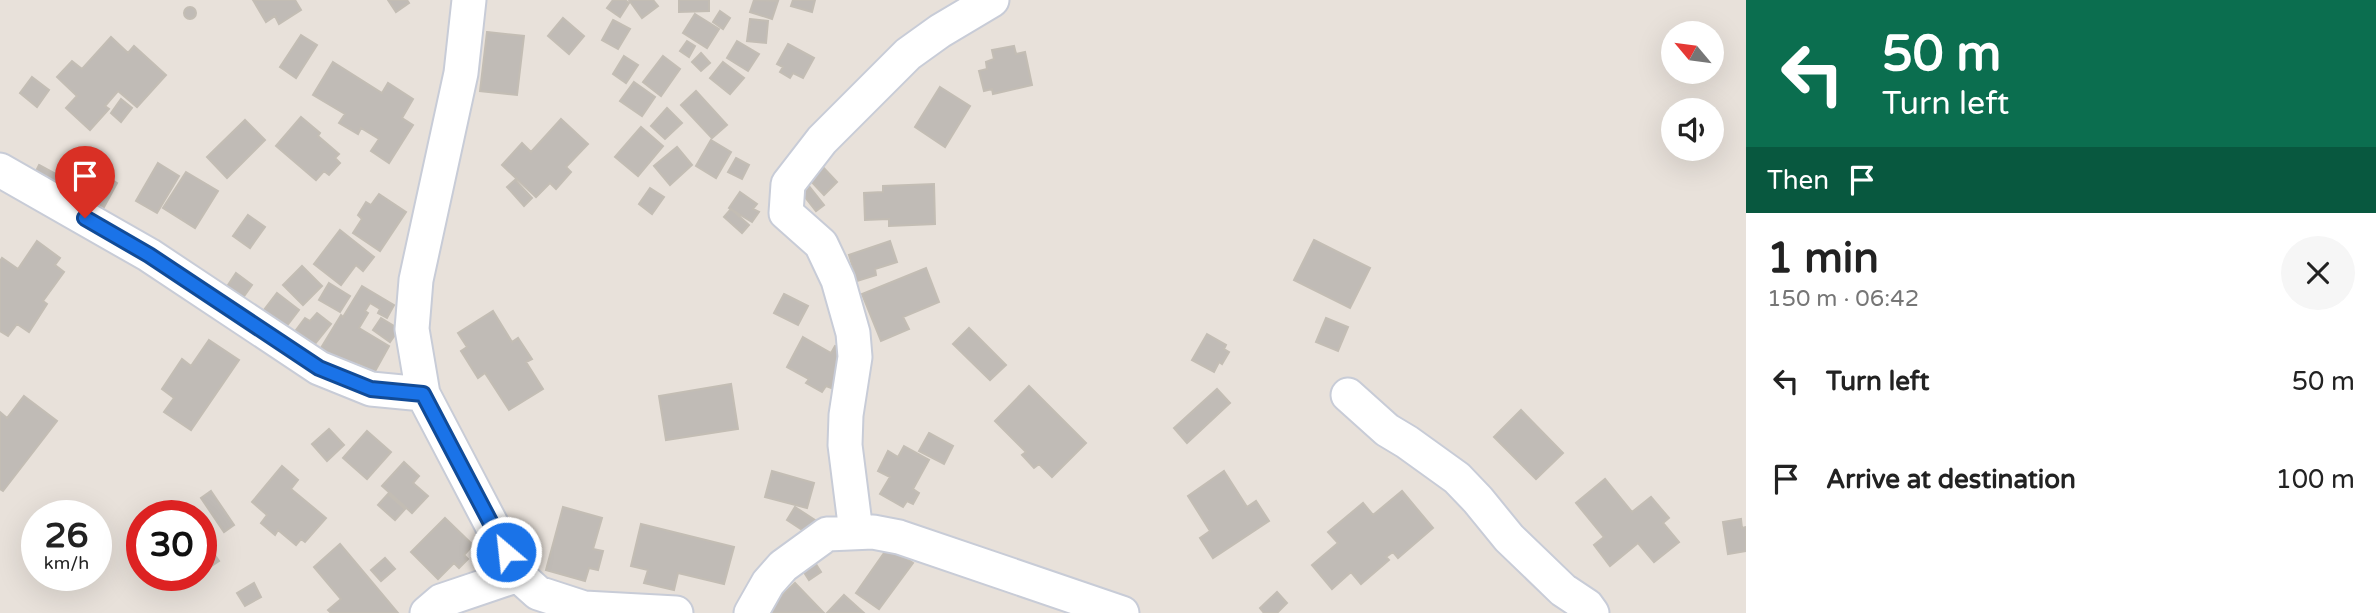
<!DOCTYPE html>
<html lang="en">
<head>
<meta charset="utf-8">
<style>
  body { margin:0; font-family:"Varela Round",sans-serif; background:#f6f6f6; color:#222; height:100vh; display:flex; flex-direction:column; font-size:26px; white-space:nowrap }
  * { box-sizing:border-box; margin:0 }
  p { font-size:23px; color:#767676 }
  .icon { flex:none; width:38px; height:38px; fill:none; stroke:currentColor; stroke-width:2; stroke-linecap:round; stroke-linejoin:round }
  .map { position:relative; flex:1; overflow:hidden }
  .drawer { display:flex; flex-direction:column; background:#fff; width:630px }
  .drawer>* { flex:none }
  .hud { background:#0b6e4f; color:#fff; overflow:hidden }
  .needle { width:46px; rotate:299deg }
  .fabs { position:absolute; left:1661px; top:21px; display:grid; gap:14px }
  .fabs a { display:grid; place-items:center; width:63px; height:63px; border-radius:50%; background:#fff; box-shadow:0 7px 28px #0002; font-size:35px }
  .speed { position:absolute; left:21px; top:500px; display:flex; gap:14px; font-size:35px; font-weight:700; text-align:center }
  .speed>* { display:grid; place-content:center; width:91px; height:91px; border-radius:50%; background:#fff; box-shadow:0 7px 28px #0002; line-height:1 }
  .speed small { font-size:18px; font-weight:400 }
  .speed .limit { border:10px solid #d22; background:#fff; color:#111 }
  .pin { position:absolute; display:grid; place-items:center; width:60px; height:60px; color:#fff; margin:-72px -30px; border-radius:50% 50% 50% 0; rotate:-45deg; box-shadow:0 0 7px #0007 }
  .pin .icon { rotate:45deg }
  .me { position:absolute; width:77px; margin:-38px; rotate:332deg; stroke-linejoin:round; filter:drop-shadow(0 0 5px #0008) }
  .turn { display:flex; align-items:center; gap:24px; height:147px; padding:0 21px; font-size:32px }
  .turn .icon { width:91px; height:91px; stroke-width:2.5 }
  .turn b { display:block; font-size:49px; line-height:60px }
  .then { display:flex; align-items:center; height:66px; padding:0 21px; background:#0003; gap:14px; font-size:26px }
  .round { display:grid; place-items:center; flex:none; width:74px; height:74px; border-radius:37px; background:#f6f6f6 }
  .overview { display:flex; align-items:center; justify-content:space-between; height:119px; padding:0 21px }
  h1 { font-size:42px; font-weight:700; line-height:52px }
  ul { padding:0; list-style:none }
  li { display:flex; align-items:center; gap:21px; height:98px; padding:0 21px }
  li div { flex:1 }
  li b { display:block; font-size:26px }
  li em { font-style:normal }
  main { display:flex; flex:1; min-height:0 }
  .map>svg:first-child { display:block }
  .building { fill:#c0bbb6; stroke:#c3bdb4; stroke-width:2 }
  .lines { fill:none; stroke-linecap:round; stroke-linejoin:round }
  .minor-casing { stroke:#c8ccd7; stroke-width:37 }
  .minor { stroke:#fff; stroke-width:33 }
  .route-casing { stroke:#114b97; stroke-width:18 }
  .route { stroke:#1a73e8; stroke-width:12 }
</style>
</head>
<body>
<main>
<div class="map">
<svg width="1746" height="613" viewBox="0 0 1746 613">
  <rect width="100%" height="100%" fill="#e8e1da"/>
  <path class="building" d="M 253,0 L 295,0 L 301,10 L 279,24 L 275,16 L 266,22 Z
    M 388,0 L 407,0 L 409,3 L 396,12 Z
    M 613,0 L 625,0 L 629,3 L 620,17 L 607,8 Z
    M 629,0 L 653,0 L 658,6 L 642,18 Z
    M 679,0 L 709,0 L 709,11 L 679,12 Z
    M 754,0 L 778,1 L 772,19 L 750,12 Z
    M 793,0 L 815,0 L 812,12 L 791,6 Z
    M184 13a6 6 0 1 1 12 0a6 6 0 1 1-12 0Z
    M 720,11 L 730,18 L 723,29 L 713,22 Z
    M 695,14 L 719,29 L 707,48 L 683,33 Z
    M 563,18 L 584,36 L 569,54 L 548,36 Z
    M 750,19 L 768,21 L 766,43 L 747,41 Z
    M 613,20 L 630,29 L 618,49 L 602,40 Z
    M 487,32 L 524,36 L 517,95 L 480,91 Z
    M 301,35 L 317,45 L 296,78 L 280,67 Z
    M 111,37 L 128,53 L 134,46 L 166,75 L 137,107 L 118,91 L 105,106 L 109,109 L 90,130 L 66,108 L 77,96 L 57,77 L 72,61 L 82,69 Z
    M 687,41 L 695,46 L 689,57 L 680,51 Z
    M 737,41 L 759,54 L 748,71 L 727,58 Z
    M 788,44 L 814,58 L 803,78 L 793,73 L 790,78 L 780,72 L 783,67 L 777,64 Z
    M 1014,46 L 1016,54 L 1025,52 L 1032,85 L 993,94 L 992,89 L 984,91 L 979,71 L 987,69 L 986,62 L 994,59 L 992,50 Z
    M 701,53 L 710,63 L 701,71 L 692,62 Z
    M 624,56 L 638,65 L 626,83 L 613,74 Z
    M 663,56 L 680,69 L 661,96 L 643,82 Z
    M 333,62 L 382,93 L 388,83 L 413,99 L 402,118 L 413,125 L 389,163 L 371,151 L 379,139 L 361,128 L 358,134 L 339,123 L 345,114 L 313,95 Z
    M 723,62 L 744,78 L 730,94 L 710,78 Z
    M 32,77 L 49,90 L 37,107 L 20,93 Z
    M 634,82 L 655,97 L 642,116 L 620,101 Z
    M 940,87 L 970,106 L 945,147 L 915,127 Z
    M 696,91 L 727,125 L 712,138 L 681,105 Z
    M 121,99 L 132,108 L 121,122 L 111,113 Z
    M 667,108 L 682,123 L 665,139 L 651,126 Z
    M 301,117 L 320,133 L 318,136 L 339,154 L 335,158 L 340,163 L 329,175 L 324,171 L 316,180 L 276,146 Z
    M 561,119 L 588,144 L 566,167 L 571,172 L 556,189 L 550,183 L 536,197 L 502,165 L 522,143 L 531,152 Z
    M 245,120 L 265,140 L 227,178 L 207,157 Z
    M 641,127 L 663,146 L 638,176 L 615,157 Z
    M 711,140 L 731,152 L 716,178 L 696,166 Z
    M 677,147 L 692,165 L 670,185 L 654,166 Z
    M 736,158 L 749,165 L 742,179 L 728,172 Z
    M 158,163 L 179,176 L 157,213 L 136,201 Z
    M 39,165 L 65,179 L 58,192 L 32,179 Z
    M 88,165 L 117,183 L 104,207 L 74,189 Z
    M 821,165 L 837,182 L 824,195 L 808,178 Z
    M 186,172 L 218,191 L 195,228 L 163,208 Z
    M 515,180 L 532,198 L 524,206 L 507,187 Z
    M 934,184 L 935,224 L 889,226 L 889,219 L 865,220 L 864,193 L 883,192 L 883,186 Z
    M 809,186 L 824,205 L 816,211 L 801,192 Z
    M 650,188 L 664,197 L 652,214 L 639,204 Z
    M 740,192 L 757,204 L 753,209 L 759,212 L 752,222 L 729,208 Z
    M 379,194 L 406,212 L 380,251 L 353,233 L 362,219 L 358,215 L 366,202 L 371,205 Z
    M 731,209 L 749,225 L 742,233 L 724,217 Z
    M 248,215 L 265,227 L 250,248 L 233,236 Z
    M 340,230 L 374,257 L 363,271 L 356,265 L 341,285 L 314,264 Z
    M 1314,240 L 1370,268 L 1350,308 L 1294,280 Z
    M 37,241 L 60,258 L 55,265 L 64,272 L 43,301 L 47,304 L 29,332 L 17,324 L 8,336 L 0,331 L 0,261 L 2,258 L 18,269 Z
    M 890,241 L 897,262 L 875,269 L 876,275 L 857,281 L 849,255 Z
    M 302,266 L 322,286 L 303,305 L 283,285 Z
    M 926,268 L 939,302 L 903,317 L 909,329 L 881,341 L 862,294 Z
    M 236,273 L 252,285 L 242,299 L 226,288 Z
    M 329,283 L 350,296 L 340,312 L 319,300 Z
    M 362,286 L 394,305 L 387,318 L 378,313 L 380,309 L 370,303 L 365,311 L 368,313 L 359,328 L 389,346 L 374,373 L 357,362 L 354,368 L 321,348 L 341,315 L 343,317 Z
    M 277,293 L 299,310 L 279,336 L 257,319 Z
    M 784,294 L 808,306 L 798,325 L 774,313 Z
    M 493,311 L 512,342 L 518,338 L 532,359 L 526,362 L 543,389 L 509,410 L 485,373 L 478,378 L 461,351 L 467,347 L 458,333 Z
    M 317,313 L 331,324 L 314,345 L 296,330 L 305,318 L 310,321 Z
    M 381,318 L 399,329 L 390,342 L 373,330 Z
    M 1326,318 L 1348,327 L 1338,351 L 1316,342 Z
    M 969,328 L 1006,365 L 990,380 L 953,344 Z
    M 1207,334 L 1226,345 L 1224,349 L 1229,352 L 1222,364 L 1219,362 L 1214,372 L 1192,360 Z
    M 803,337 L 831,353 L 835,346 L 852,354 L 834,389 L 826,386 L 822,392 L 806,383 L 809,379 L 787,367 Z
    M 209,340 L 239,360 L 191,430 L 164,412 L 174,398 L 162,389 L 182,359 L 191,366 Z
    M 731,384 L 738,429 L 666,440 L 659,396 Z
    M 1029,386 L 1086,443 L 1052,477 L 1039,464 L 1034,468 L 1022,455 L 1026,452 L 995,421 Z
    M 1217,389 L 1230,403 L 1187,443 L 1174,428 Z
    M 24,396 L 57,421 L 3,491 L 0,489 L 0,412 L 7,418 Z
    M 1521,410 L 1563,453 L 1536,479 L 1494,437 Z
    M 329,429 L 344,445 L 327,461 L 312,444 Z
    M 367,431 L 391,452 L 367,479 L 343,458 Z
    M 929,433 L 953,446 L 944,464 L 919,451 Z
    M 904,446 L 929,460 L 913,489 L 919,493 L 913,504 L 907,501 L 903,507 L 880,494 L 890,477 L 878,471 L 888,451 L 898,457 Z
    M 404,462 L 419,476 L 413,483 L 428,496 L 412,513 L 382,486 Z
    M 282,466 L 298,480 L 291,489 L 326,518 L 305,542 L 301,539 L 296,545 L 278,530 L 275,535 L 261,523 L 267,515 L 252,502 Z
    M 772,471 L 814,483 L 807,508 L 765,497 Z
    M 1224,471 L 1247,507 L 1256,501 L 1269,521 L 1213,558 L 1200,538 L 1210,531 L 1188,496 Z
    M 1605,479 L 1632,512 L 1651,497 L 1669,518 L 1663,523 L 1679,542 L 1654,562 L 1638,543 L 1610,566 L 1594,545 L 1604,537 L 1576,503 Z
    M 211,491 L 234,525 L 224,532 L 201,498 Z
    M 1402,491 L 1433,528 L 1398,558 L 1393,552 L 1386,557 L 1389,560 L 1361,584 L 1351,572 L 1332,589 L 1312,565 L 1338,543 L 1328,532 L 1363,503 L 1373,515 Z
    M 388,494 L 405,509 L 395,520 L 378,505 Z
    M 180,503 L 189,516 L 161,516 Z
    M 563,507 L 602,518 L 593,549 L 603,551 L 598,570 L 589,568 L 585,581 L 546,570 Z
    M 795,507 L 815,520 L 807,533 L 787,520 Z
    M 445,518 L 473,545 L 464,555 L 468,559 L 459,568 L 454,563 L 438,579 L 411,552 Z
    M 1741,519 L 1742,528 L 1746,527 L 1746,551 L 1728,554 L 1723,522 Z
    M 641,524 L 734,547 L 724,584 L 678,573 L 674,590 L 644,583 L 648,570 L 631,566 Z
    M 201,535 L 219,561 L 201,573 Z
    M 340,544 L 398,613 L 331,613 L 328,610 L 341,599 L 314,567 Z
    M 889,546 L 913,563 L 879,609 L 856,593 Z
    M 385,558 L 395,569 L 381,581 L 371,570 Z
    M 812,558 L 821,572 L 809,580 L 800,566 Z
    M 254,583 L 261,597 L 245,606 L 237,593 Z
    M 795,583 L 823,612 L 764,613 Z
    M 1277,592 L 1287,603 L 1277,613 L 1264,613 L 1260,608 Z
    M 844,595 L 864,613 L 827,613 Z"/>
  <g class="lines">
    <defs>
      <path id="minor" d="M 469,0 L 461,73 L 416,280 L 412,329 L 423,394 L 518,575 L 538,593 L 584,608 L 676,613
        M 0,170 L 149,255 L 319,368 L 371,389 L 423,394
        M 1348,395 L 1387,430 L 1407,442 L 1457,478 L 1478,500 L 1509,538 L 1563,590 L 1587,606 L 1592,613
        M 856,532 L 845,445 L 846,415 L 855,357 L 853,333 L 838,280 L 821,244 L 786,213 L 788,184 L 822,140 L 908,54 L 940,31 L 992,0
        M 427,613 L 441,601 L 518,575
        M 751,613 L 768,583 L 783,566 L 827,534 L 873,532 L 899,537 L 1122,613"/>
    </defs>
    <use href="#minor" class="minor-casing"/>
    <use href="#minor" class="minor"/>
  </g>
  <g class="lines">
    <defs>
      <path id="route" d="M 85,218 L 149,255 L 319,368 L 371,389 L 423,394 L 506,552"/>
    </defs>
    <use href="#route" class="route-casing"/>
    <use href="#route" class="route"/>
  </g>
</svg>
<div class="fabs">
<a><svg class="needle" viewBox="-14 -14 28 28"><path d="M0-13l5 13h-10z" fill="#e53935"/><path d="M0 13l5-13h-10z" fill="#767676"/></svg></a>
<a><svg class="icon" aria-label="sound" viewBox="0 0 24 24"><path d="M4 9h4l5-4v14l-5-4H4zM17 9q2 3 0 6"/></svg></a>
</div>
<div class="speed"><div>26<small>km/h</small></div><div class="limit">30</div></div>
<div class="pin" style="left:85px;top:218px;background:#d93025"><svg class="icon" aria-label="arrive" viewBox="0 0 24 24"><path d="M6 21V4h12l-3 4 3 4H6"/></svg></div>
<svg class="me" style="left:506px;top:552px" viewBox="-20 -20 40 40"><circle r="17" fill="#1a73e8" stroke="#fff" stroke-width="3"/><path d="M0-11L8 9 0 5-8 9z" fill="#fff"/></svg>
</div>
<section class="drawer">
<div class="hud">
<div class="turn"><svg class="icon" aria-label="left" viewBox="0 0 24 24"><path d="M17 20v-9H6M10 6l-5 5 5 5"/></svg><div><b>50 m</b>Turn left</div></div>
<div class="then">Then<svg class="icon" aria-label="arrive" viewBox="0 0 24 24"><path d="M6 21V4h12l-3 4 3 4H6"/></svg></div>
</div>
<div class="overview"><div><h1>1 min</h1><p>150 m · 06:42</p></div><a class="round"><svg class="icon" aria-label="close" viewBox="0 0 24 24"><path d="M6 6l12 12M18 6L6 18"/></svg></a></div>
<ul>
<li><svg class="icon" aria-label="left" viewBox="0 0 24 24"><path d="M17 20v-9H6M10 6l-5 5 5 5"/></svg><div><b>Turn left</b></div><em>50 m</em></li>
<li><svg class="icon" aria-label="arrive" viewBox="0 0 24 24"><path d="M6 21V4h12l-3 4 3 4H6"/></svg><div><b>Arrive at destination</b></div><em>100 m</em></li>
</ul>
</section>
</main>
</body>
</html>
